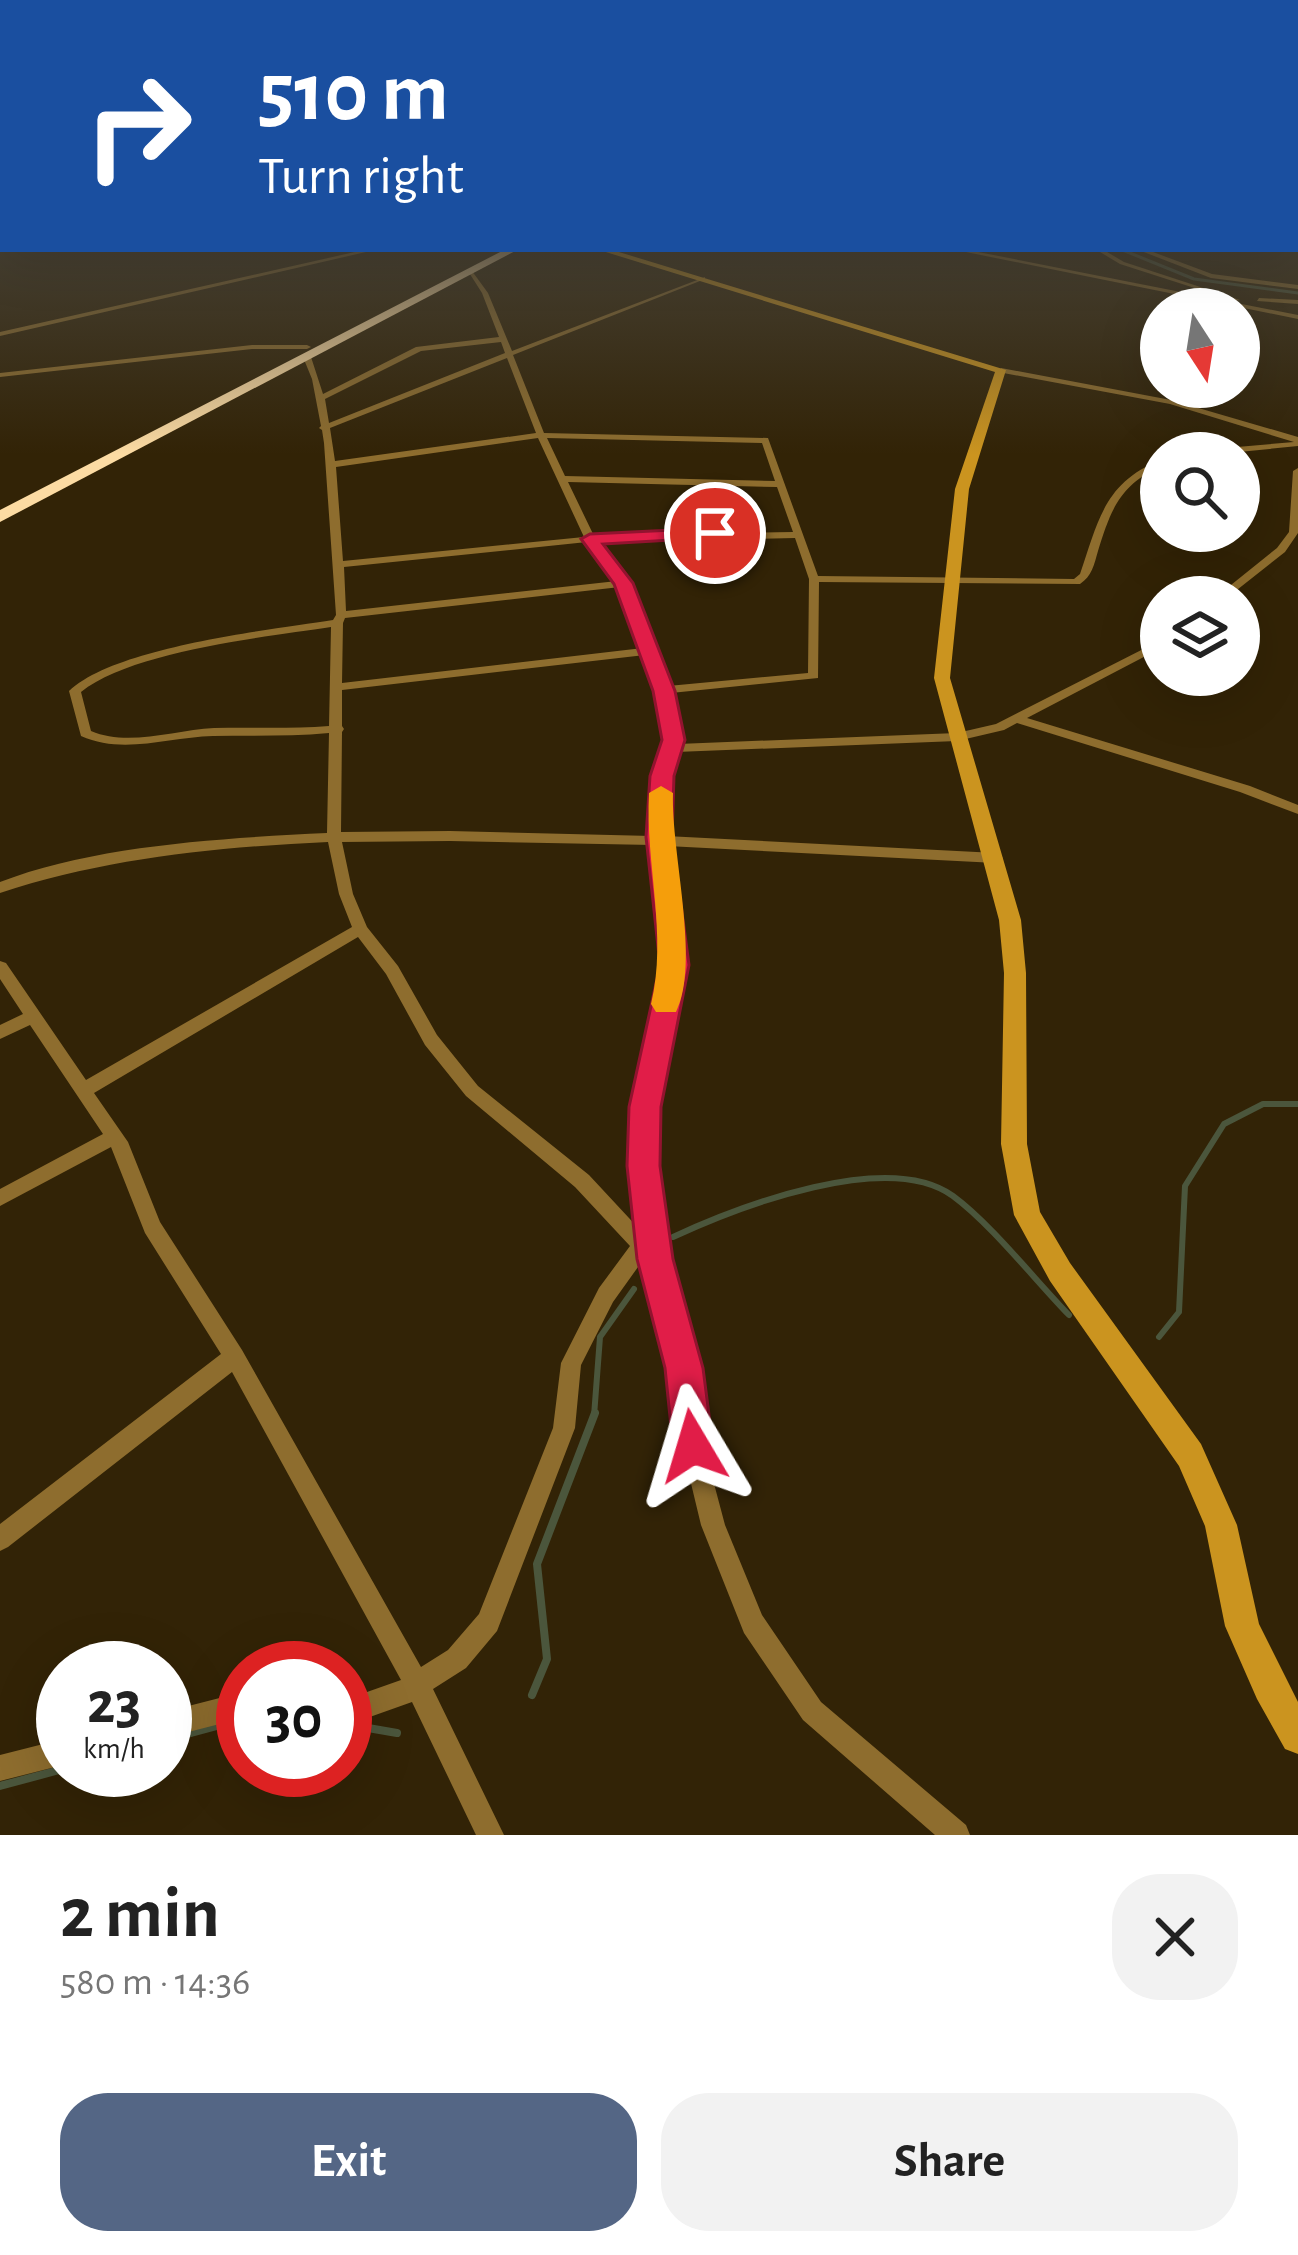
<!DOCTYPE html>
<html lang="en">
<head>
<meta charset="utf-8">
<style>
  body { margin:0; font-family:"Alegreya Sans",sans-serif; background:#f2f2f2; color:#222; height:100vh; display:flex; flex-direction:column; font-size:45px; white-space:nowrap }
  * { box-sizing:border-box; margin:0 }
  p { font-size:39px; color:#767676 }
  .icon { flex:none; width:66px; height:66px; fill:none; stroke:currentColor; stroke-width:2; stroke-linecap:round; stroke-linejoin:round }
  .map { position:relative; height:1835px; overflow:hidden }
  .side { display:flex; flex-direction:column; background:#fff; flex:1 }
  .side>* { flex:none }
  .hud { position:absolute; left:0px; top:0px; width:1299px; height:252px; box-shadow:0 12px 48px #0002; background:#1a4fa0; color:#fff; overflow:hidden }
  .needle { width:78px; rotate:168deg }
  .controls { position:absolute; left:1140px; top:288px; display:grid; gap:24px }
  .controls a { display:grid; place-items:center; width:120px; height:120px; border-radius:50%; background:#fff; box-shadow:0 12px 48px #0002; font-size:60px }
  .speed { position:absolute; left:36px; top:1641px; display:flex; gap:24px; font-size:60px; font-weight:700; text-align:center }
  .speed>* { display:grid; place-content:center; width:156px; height:156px; border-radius:50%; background:#fff; box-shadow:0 12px 48px #0002; line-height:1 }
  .speed small { font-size:30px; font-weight:400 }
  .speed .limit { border:18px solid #d22; background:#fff; color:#111 }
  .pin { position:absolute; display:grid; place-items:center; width:102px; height:102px; color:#fff; margin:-51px; border:6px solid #fff; border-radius:50%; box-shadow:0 3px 12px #0007 }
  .me { position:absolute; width:132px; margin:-66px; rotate:353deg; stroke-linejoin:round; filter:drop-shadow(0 0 9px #0008) }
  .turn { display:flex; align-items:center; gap:42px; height:252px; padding:0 60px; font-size:54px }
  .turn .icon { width:156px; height:156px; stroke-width:2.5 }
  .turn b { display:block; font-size:84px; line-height:102px }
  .round { display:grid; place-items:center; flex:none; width:126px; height:126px; border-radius:48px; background:#f2f2f2 }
  .headline { display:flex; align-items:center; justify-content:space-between; height:204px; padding:0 60px }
  h1 { font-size:72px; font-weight:600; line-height:90px }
  .cta { display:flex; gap:24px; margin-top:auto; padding:24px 60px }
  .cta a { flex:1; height:138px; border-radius:48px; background:#546685; color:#fff; font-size:48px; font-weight:600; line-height:138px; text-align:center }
  .cta a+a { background:#f2f2f2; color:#222 }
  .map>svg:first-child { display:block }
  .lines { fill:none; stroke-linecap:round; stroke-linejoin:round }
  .stream-far2 { stroke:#4b563c; stroke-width:3 }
  .stream-far1 { stroke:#4b563c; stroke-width:6 }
  .stream { stroke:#4b563c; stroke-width:8 }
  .street { fill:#8e6d2e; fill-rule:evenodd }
  .secondary { fill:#cb941f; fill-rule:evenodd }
  .highway { fill:#fcdba3; fill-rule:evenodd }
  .route { fill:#e11d48; stroke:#92132f; stroke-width:3 }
  .slow { fill:#f59e0b }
</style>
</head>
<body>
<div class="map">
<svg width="1298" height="1835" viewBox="0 0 1298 1835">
  <rect width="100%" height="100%" fill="#322306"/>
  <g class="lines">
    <path class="stream-far2" d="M 1120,249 L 1194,279 L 1298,293"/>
    <path class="stream-far1" d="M 673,1237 C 740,1206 888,1149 953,1196 C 991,1224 1035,1280 1069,1315
      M 1159,1337 L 1179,1312 L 1185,1186 L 1224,1124 L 1263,1104 L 1298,1104
      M 594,1416 L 600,1337 L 634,1289"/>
    <path class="stream" d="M 532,1695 L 547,1659 L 537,1564 L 595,1413
      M 345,1724 L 397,1733
      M 165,1740 L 243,1719
      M 0,1786 L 63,1769"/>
    <path class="street" d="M 3,206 L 3,210 L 0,211 L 0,207 Z
      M 0,231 L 3,231 L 3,235 L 0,235 Z
      M 368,249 L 379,249 L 0,336 L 0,332 Z
      M 951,249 L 963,249 L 1298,315 L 1298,319 Z
      M 1095,249 L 1102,249 L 1124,262 L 1240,300 L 1235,301 L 1120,264 Z
      M 1136,249 L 1145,249 L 1212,274 L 1298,285 L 1298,289 L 1211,278 Z
      M 468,271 L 472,271 L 488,293 L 512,351 L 705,277 L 705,279 L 513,355 L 544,433 L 768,438 L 818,576 L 1074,579 L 1080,574 C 1098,522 1104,482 1161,460 L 1161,466 C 1120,485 1111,509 1098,551 C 1094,565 1092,576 1080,584 L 819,582 L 818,678 L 671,693 L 679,739 L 678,744 L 957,733 L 996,724 L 1161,640 L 1161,648 L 1027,718 L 1250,786 L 1298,805 L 1298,814 L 1240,792 L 1017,723 L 1004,730 L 957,741 L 676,752 L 670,776 L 666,836 L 996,853 L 1003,858 L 996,863 L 667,846 L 683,966 L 654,1107 L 653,1166 L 665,1259 L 694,1368 L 704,1446 L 725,1525 L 762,1615 L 821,1702 L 966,1825 L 970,1835 L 935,1835 L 803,1720 L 744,1633 L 701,1525 L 682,1446 L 674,1368 L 646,1264 L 643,1260 L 613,1302 L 581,1365 L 575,1428 L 497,1631 L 466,1668 L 433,1689 L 504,1835 L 476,1835 L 412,1702 L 367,1718 L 345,1716 L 345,1690 L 367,1692 L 401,1680 L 232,1372 L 8,1547 L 0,1551 L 0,1524 L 221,1354 L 145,1233 L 111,1147 L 0,1206 L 0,1189 L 103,1134 L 30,1025 L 0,1039 L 0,1025 L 23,1014 L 0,979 L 0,961 L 6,963 L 86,1080 L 352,927 L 339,894 L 328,842 C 217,847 106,858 0,893 L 0,882 C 95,845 225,838 327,833 L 329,733 C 291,737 252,735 213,736 C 169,737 123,755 81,736 L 69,691 C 115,647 268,630 333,620 L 336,615 L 324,443 L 322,430 L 319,428 L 321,426 L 312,379 L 303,357 L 307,355 L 311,357 L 323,394 L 416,347 L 499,337 L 482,293 ZM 501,342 L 505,353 L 329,423 L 325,399 L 421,351 ZM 507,358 L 536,433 L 335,461 L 330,428 ZM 538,438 L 584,537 L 343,561 L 336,467 ZM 547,438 L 762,443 L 775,481 L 565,476 ZM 568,482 L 777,487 L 793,532 L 594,536 ZM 795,538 L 809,579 L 808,673 L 668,686 L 629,583 L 597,542 ZM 587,542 L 617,581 L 346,611 L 344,567 ZM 620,587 L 643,648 L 342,683 L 343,623 L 345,618 ZM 331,627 L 329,726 C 291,729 252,727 214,728 C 175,730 128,747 91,731 L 81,692 C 132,651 265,637 331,627 ZM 645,655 L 658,690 L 667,739 L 656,776 L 652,836 L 450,831 L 341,832 L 342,732 L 344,729 L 342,726 L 342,690 ZM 450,841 L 653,845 L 667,966 L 636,1107 L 635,1166 L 642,1232 L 589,1175 L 478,1086 L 437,1035 L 398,966 L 367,927 L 353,894 L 342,842 ZM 358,937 L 386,974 L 425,1045 L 466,1096 L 575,1187 L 630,1246 L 599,1288 L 561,1363 L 553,1428 L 479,1614 L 448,1650 L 421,1667 L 242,1350 L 160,1222 L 128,1142 L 94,1093 Z
      M 1259,298 L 1298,300 L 1298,304 L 1257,301 Z
      M 252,345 L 307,345 L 311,347 L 307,349 L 252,349 L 0,377 L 0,373 Z
      M 1001,368 L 1171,400 L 1298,437 L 1298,446 L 1229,453 L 1198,453 L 1202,450 L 1294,442 L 1170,404 L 998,372 Z
      M 1298,468 L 1298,533 L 1285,552 L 1228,597 L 1216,597 L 1277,548 L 1289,532 L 1293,471 Z
      M 243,1692 L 243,1718 L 165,1738 L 165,1712 Z
      M 63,1739 L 63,1765 L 0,1781 L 0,1755 Z"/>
    <path class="secondary" d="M 596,249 L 609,249 L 1006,370 L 969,489 L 950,678 L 1021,920 L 1026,973 L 1027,1144 L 1040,1212 L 1070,1263 L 1201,1444 L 1237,1525 L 1259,1624 L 1298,1702 L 1298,1754 L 1285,1749 L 1257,1699 L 1225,1626 L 1205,1526 L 1179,1466 L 1050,1281 L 1014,1215 L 1001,1144 L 1004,973 L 999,920 L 934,678 L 955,489 L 995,372 Z"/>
    <path class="highway" d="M 506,249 L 519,249 L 0,522 L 0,510 Z"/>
  </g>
  <linearGradient id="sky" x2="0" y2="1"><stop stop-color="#1c1303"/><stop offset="0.44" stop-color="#49453b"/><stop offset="1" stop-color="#49453b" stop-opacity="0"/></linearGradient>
  <rect width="1298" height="455" fill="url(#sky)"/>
  <path class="route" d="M 715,528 L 724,533 L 722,537 L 603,544 L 633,583 L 675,691 L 685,740 L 674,776 L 672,837 L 689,965 L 661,1107 L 660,1166 L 673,1259 L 703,1368 L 713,1446 L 707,1460 L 693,1466 L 679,1460 L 673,1446 L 665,1368 L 637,1259 L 627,1166 L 629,1107 L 660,965 L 646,837 L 650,776 L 662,740 L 653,691 L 614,584 L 581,539 L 590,534 Z"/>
  <path class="slow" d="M 661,786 L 673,793 C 671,854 701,963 676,1012 L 656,1012 L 651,1004 C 668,935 645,864 649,793 Z"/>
</svg>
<div class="controls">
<a><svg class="needle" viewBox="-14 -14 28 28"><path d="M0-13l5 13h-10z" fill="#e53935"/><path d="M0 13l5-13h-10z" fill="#767676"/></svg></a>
<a><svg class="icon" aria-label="search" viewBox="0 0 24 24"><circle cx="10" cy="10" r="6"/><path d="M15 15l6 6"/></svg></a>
<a><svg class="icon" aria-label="layers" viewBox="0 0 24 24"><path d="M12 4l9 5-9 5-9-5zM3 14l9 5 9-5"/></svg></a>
</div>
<div class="speed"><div>23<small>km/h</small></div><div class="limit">30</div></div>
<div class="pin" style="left:715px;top:533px;background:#d93025"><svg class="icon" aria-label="arrive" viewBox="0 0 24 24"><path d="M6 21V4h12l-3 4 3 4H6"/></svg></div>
<svg class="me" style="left:693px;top:1446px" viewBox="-20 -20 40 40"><path d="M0-17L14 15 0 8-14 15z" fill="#e11d48" stroke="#fff" stroke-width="4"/></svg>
<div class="hud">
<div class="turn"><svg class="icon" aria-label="right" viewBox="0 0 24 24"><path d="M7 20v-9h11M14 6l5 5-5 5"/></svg><div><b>510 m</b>Turn right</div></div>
</div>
</div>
<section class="side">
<div class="headline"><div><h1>2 min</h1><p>580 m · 14:36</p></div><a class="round"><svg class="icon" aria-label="close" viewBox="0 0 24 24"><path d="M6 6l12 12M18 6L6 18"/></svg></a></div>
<div class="cta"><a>Exit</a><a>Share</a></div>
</section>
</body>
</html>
